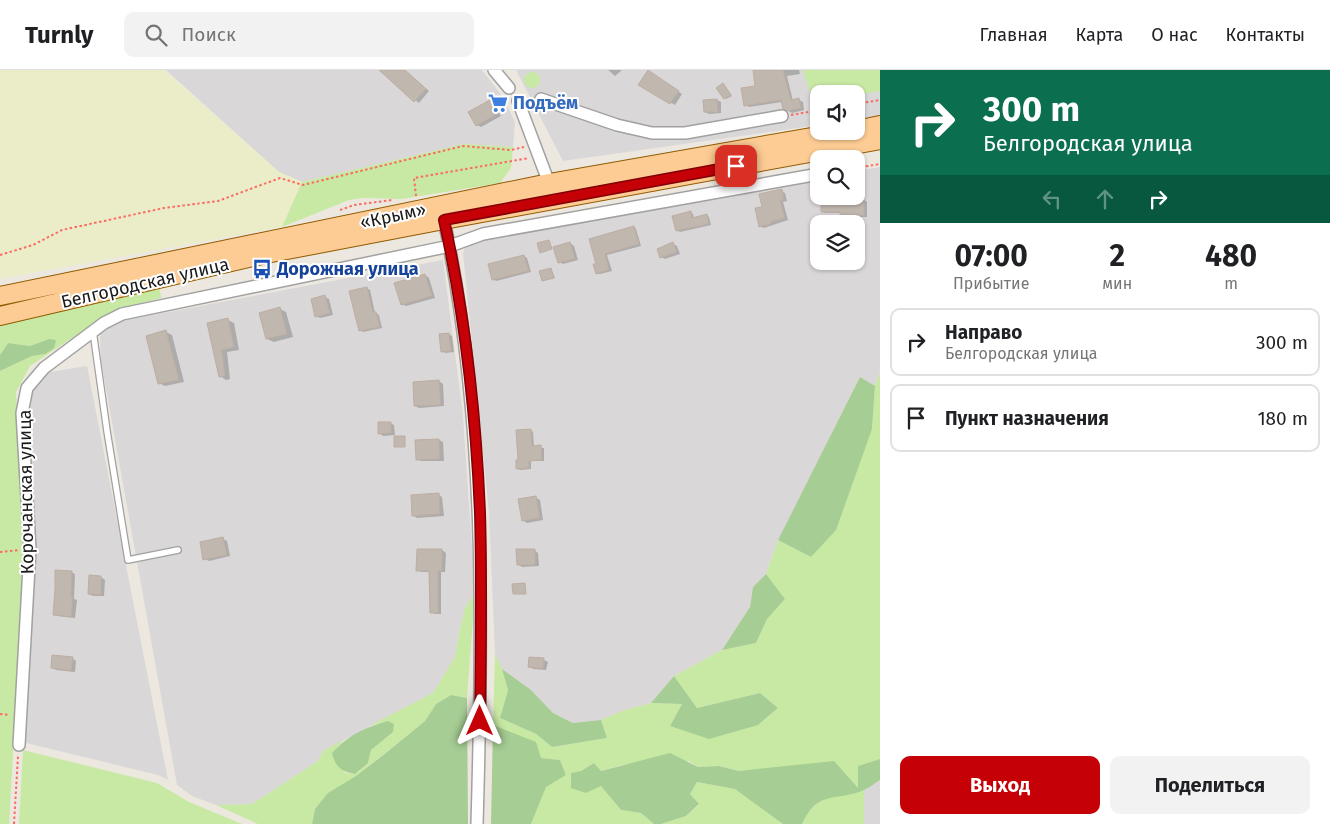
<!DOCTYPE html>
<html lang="ru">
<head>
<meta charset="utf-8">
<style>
  body { margin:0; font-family:"Fira Sans",sans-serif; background:#f2f2f2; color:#202124; height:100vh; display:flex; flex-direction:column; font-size:19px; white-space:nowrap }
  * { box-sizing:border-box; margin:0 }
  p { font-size:16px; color:#757577 }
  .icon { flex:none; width:28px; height:28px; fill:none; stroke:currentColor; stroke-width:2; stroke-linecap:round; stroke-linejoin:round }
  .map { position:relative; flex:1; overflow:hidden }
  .drawer { display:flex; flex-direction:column; background:#fff; width:450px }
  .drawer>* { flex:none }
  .banner { background:#0b6e4f; color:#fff; overflow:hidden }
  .controls { position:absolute; left:810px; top:15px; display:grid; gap:10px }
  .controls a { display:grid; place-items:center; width:55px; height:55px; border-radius:10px; background:#fff; box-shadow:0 1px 4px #0004; font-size:25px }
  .pin { position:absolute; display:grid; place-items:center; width:42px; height:42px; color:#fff; margin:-21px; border-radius:10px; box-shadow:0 2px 8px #0006 }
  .me { position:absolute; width:55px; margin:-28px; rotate:0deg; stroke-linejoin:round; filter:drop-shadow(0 0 4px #0008) }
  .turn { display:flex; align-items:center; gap:18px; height:105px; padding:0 20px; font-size:22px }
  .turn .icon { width:65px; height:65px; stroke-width:2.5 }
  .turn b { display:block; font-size:35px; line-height:42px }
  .lanes { display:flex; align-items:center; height:48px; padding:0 20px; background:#0003; justify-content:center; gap:25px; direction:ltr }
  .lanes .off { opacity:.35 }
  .eta { display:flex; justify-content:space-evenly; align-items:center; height:85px; text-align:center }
  .eta b { font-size:30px; font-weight:700; line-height:35px }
  .button { display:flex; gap:10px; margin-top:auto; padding:10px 20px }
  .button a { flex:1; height:58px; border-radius:10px; background:#c50007; color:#fff; font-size:20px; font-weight:700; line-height:58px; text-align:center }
  .button a+a { background:#f2f2f2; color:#202124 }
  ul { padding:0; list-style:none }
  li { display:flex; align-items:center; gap:15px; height:68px; margin:0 10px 8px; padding:0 10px; border:2px solid #e0e0e0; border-radius:10px }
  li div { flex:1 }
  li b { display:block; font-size:19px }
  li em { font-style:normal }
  header { display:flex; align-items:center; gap:30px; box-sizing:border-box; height:70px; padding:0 25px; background:#fff; border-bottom:1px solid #e0e0e0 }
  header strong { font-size:24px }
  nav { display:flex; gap:28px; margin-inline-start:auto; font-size:18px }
  .search { width:350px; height:45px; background:#f2f2f2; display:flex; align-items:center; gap:12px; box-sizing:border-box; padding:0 18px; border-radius:10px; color:#757577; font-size:19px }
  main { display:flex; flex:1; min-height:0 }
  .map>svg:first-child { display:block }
  .residential { fill:#d9d7d7; fill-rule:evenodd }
  .farmland { fill:#ebedc9 }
  .grass { fill:#c8e9a3 }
  .forest { fill:#a6cd93 }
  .shadow { fill:#0003 }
  .building { fill:#c0b7af; stroke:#beada2 }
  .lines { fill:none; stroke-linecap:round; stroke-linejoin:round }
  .service-casing { stroke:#a1a1a1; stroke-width:8 }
  .minor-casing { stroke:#a1a1a1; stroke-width:14 }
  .primary-casing { stroke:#915b00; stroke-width:20 }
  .path { stroke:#fb6b61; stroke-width:2; stroke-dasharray:2.5 2.5; stroke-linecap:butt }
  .service { stroke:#fff; stroke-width:5.5 }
  .minor { stroke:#fff; stroke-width:11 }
  .primary { stroke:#fdcc94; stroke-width:18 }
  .route-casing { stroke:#800005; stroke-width:12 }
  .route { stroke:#c50007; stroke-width:9 }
  .labels { text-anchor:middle; stroke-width:4; stroke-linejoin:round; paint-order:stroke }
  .shop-label { font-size:18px; font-weight:bold; fill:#366cbe; stroke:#fff; text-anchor:start }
  .street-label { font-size:18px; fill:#1a1a1a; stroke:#fff }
  .transit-label { font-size:18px; font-weight:bold; fill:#164399; stroke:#fff; text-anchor:start }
</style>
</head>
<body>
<header>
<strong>Turnly</strong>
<div class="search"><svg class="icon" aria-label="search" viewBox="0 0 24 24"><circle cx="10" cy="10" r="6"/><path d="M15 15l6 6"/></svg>Поиск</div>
<nav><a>Главная</a><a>Карта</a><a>О нас</a><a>Контакты</a></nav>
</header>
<main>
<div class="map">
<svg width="880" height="754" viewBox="0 0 880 754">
  <rect width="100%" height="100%" fill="#ede8df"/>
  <path class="residential" d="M 166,0 L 482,0 L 503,27 L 515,52 L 513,77 L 464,74 L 302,112 L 279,102 Z
    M 516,0 L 880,0 L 880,46 L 856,49 L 856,24 L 819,24 L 819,55 L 563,91 Z
    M 880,97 L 880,302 L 875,316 L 860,307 L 778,470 L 766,504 L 753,517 L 750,537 L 722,580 L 674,606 L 651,633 L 625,640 L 601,650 L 573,653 L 553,643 L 531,620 L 502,599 L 495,584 L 489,442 L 463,183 L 467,173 L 819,108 L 819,126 L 856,126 L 856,101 ZM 819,154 L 856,154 L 856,191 L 819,191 Z
    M 443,190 L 463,346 L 475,523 L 465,538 L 460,558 L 455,587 L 433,623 L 323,681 L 318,691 L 252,734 L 216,735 L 192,726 L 177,715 L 101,291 L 100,262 L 110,253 Z
    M 87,296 L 168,710 L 158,705 L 22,672 L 26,333 L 32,317 L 44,303 Z
    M 880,710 L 880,754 L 864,754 L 864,720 Z"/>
  <path class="farmland" d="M 0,0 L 164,0 L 279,102 L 302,112 L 282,157 L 0,209 Z"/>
  <path class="grass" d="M 803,0 L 880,0 L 880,21 L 856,25 L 819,24 L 819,28 L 810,22 Z
    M524 10a8 8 0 1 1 16 0a8 8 0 1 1-16 0Z
    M 464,74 L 513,77 L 511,98 L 500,113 L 402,129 L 362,128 L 349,130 L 282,157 L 302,112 Z
    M 160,219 L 161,228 L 129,236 L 105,246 L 30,296 L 16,322 L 25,478 L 9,754 L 0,754 L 0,301 L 32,286 L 45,284 L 49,269 L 30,276 L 8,273 L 0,285 L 0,250 Z
    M 880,303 L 880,689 L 859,696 L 859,718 L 769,699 L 739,701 L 719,696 L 698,697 L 689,691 L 622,695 L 601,701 L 594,693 L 581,701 L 586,723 L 601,716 L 621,740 L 641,743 L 654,754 L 531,754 L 546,716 L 566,705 L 560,690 L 541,688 L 493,655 L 495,584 L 502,599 L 508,620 L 500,648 L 536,664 L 552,677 L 607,668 L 601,650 L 625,640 L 651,633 L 682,634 L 670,656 L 758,655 L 778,638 L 760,623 L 697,638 L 674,606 L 722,580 L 756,573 L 767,549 L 785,529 L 766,504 L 778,470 L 811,487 L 872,359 L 875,316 Z
    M 475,523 L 467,628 L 451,625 L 436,634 L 425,651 L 315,739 L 312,754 L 258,754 L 216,735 L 252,734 L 318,691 L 323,681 L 345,669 L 332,683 L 345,703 L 355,704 L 368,693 L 371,680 L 393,662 L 388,651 L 369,656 L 433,623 L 455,587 L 460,558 L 465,538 Z
    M 23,680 L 157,713 L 189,732 L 242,754 L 19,754 Z
    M 697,712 L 736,719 L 783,754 L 661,754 L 686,746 L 699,735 L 690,724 Z
    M 864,720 L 864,754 L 802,754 L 806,745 L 821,729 Z"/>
  <path class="forest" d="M 49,269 L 56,270 L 54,278 L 45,284 L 32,286 L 0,301 L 0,285 L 8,273 L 30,276 Z
    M 860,307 L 875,316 L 872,359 L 836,460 L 811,487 L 778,470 Z
    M 766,504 L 785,529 L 767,549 L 756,573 L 722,580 L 750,537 L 753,517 Z
    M 502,599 L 531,620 L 553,643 L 573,653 L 601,650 L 607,668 L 552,677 L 536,664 L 500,648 L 508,620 Z
    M 674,606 L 697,638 L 760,623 L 778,638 L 758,655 L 709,669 L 670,656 L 682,634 L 651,633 Z
    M 451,625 L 467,628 L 468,754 L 312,754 L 315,739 L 328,723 L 356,706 L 382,686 L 425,651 L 436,634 Z
    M 388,651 L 394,654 L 393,662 L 371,680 L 368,693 L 355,704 C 341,702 335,696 332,683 C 350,664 364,658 388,651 Z
    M 493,655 L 536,672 L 541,688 L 560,690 L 566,705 L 546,717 L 531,754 L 491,754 Z
    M 670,683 L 698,697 L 719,696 L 739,701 L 834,691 L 858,718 L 858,696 L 880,689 L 880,710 C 875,713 869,718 864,720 C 836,732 818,719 802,754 L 783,754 L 735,719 L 697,712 L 690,724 L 699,734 L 686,746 L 661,754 L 654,754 L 641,743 L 621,740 L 601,716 L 586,723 L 571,718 L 571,703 L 581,701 L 594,693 L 601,701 Z"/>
  <path class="shadow" d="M 379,0 L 405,0 L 429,21 L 419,33 Z
    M 608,0 L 622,0 L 615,6 Z
    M 754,0 L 799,0 L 800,4 L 787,6 L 793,31 L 799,30 L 803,32 L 804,40 L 792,43 L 784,38 L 782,32 L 749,37 L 746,35 L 757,17 Z
    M 648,2 L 682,24 L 675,35 L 639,14 Z
    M 723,14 L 732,26 L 726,29 L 718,18 Z
    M 717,30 L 721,32 L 721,43 L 709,44 L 705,42 Z
    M 490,31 L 494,34 L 501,46 L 481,57 L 477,55 Z
    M 781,121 L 785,123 L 787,131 L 783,132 L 788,150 L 764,158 L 760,156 L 764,138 Z
    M 822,126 L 843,126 L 845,131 L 864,130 L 867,132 L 867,147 L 856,147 L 857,152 L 845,153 L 842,151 L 842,143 L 825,143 L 822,141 Z
    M 690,142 L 693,144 L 694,148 L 706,145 L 709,147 L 711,155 L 680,162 L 677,160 Z
    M 634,157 L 636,159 L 641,176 L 607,185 L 612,201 L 600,204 L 597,203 L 597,195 L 590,169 Z
    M 570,173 L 574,176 L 578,190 L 563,194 L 559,192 Z
    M 673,174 L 677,176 L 680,184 L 665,189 L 662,187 Z
    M 524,186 L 527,188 L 531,202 L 496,211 L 493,209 Z
    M 551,199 L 555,208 L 543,210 Z
    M 425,205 L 429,208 L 435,228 L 406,236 L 402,234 Z
    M 367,218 L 370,220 L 375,243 L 379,245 L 382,258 L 363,262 L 360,260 Z
    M 325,227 L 329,229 L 333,245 L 320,248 L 316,246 Z
    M 280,239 L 286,242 L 293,267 L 274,272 L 267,269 Z
    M 228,250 L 234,253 L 239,280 L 227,282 L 230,309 L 226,310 L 220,306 L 208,254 Z
    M 166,262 L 172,265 L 184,312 L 165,316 L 159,313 Z
    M 449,264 L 452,266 L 454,282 L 446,283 L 442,281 Z
    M 439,311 L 443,314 L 444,336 L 419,338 L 415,336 Z
    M 390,353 L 394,355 L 395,365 L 383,366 L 380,363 Z
    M 531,360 L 533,362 L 534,377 L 544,378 L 544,391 L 531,391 L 531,399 L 520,400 L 517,398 L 519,391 Z
    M 439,370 L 443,372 L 444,391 L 421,391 L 417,389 Z
    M 439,425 L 442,427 L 444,446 L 417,448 L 413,445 Z
    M 536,428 L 540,430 L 543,450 L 527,453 L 523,450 Z
    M 223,469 L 227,471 L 230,486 L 209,491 L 205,489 Z
    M 442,480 L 446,483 L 445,502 L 441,502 L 441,544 L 435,544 L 431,542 L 431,502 L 421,502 L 418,500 Z
    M 534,480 L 538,483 L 539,496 L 522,497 L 518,494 Z
    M 71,502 L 75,504 L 74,529 L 77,530 L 75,548 L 58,546 L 54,544 Z
    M 90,507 L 101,507 L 105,510 L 104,526 L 93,526 L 89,524 Z
    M 72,588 L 76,591 L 75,602 L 56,600 L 52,597 Z
    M 544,590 L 548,592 L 546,600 L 533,599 L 529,596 Z"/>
  <path class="building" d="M 379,0 L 405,0 L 426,19 L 414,32 Z
    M 648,0 L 679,21 L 670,34 L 638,15 Z
    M 753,0 L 783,0 L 791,30 L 799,28 L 801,38 L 788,41 L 783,39 L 781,30 L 744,36 L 741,18 L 755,16 Z
    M 723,13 L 731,25 L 724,29 L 716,18 Z
    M 717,29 L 718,42 L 704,42 L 703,30 Z
    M 490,30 L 497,44 L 476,56 L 468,42 Z
    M 782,119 L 784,130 L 780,130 L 785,148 L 771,152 L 771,154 L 759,157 L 755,138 L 762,137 L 759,124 Z
    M 821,126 L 842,126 L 842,129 L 864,129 L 864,146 L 853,146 L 854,151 L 841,152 L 840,142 L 821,142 Z
    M 691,141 L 692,148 L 707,144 L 709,154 L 676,161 L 672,146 Z
    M 634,156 L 639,174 L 605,184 L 609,200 L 596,204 L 593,194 L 596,194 L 589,169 Z
    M 549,170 L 552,179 L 540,183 L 537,173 Z
    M 570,172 L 575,189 L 558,193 L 553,177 Z
    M 673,172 L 677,182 L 660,188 L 657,179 Z
    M 524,185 L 529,201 L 492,210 L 488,194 Z
    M 551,198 L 554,208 L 542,211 L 539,201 Z
    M 425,204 L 432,226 L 401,235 L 394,213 Z
    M 367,217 L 373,242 L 376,242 L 380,257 L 359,261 L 349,221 Z
    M 325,225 L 330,243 L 315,247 L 311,229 Z
    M 280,237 L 287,264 L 266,269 L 259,243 Z
    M 228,248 L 234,277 L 222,280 L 225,306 L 219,307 L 207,253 Z
    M 166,260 L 179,310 L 158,314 L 146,266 Z
    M 449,263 L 451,281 L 441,282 L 439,264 Z
    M 439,310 L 441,335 L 414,336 L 413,312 Z
    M 378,352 L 391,352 L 391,363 L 378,364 Z
    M 531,359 L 532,376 L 541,375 L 542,390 L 529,391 L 529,398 L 516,399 L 516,390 L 518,390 L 516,360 Z
    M 394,366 L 405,366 L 405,377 L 394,377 Z
    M 439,369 L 440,389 L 416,390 L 415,370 Z
    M 439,423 L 440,444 L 412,446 L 411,425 Z
    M 536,426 L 540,448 L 522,451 L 518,429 Z
    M 223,467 L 227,485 L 203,490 L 200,472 Z
    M 417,479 L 442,479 L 442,501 L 438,501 L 438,543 L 430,543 L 429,501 L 416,501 Z
    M 516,479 L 535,479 L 535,495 L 517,495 Z
    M 55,500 L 72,501 L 71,526 L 73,527 L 71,547 L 53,545 L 55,519 Z
    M 89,505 L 101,506 L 101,525 L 88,524 Z
    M 525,513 L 526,524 L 513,524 L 512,514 Z
    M 52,585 L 73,587 L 71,601 L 51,598 Z
    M 529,587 L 544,588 L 543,599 L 528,597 Z"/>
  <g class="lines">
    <defs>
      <path id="service" d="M 93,261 L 107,361 L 128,490 L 178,480"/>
      <path id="minor" d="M 494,0 L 509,18
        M 541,29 L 617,55 L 652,63 L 685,63 L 782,46
        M 518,31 L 549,113
        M 444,150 C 486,349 483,552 477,754
        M 19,675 L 30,479 L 22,343 L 27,318 L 44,298 L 104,253 L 122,244 L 450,176 L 483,164 L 819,104"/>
      <path id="primary" d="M 856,60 L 880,55
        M 0,226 L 549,113 L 846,61
        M 0,246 L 266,184 L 444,150 L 880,70"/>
    </defs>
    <use href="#service" class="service-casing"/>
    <use href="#minor" class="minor-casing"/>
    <use href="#primary" class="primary-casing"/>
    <path class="path" d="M 856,34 L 880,30
      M 791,45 L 819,40
      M 856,98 L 880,94
      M 416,126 L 414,108 L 529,88
      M 340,140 L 354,135 L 392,130
      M 0,185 L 33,175 L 62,160 L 164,138 L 218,131 L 280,108 L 303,115 L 463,76 L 511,80 L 524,77
      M 0,482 L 20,480
      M 0,644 L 10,645
      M 14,754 L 18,686"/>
    <use href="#service" class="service"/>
    <use href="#minor" class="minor"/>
    <use href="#primary" class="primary"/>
  </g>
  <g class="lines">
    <defs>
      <path id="route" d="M 480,651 C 481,582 482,512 480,443 C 476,345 465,245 444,150 L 736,96"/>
    </defs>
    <use href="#route" class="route-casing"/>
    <use href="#route" class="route"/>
  </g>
  <defs>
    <symbol id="supermarket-bare" viewBox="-9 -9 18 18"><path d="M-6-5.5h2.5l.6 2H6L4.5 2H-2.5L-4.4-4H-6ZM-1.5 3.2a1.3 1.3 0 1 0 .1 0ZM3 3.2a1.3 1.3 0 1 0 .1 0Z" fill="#3f7fe0" stroke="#fff" stroke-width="2.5" paint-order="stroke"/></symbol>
    <symbol id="bus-bare" viewBox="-9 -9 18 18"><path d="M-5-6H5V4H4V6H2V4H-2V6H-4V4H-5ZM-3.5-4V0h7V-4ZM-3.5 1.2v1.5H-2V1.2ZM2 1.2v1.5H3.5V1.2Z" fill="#1a4fb4" stroke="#fff" stroke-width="2.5" paint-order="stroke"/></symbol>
  </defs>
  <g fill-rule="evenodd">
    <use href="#supermarket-bare" x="484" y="19" width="28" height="28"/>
    <use href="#bus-bare" x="248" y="185" width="28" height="28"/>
  </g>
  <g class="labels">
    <g class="shop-label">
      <text x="513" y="39">Подъём</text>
    </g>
    <g class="street-label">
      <text transform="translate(393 146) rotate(-12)" y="6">«Крым»</text>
      <text transform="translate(145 213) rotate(-13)" y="6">Белгородская улица</text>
      <text transform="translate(26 422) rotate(-91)" y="6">Корочанская улица</text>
    </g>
    <g class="transit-label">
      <text x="277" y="205">Дорожная улица</text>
    </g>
  </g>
</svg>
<div class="controls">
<a><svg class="icon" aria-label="sound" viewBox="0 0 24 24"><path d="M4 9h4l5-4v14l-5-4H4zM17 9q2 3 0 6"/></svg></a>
<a><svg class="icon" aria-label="search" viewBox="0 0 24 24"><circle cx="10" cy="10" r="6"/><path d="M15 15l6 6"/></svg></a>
<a><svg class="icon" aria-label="layers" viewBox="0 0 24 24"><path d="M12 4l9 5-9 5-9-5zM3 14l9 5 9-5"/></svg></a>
</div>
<div class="pin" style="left:736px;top:96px;background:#d93025"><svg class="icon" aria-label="arrive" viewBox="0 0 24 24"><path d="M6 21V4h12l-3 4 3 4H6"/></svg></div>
<svg class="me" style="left:480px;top:651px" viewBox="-20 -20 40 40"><path d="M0-17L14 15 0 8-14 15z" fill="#c50007" stroke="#fff" stroke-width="4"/></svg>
</div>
<section class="drawer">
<div class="banner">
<div class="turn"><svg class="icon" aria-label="right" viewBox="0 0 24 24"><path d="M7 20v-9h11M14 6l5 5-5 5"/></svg><div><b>300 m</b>Белгородская улица</div></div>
<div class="lanes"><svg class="icon off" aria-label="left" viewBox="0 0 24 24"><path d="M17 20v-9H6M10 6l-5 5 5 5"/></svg><svg class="icon off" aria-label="ahead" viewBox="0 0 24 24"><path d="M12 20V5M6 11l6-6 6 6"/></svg><svg class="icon" aria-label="right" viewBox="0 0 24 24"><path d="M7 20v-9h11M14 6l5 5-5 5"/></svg></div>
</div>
<div class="eta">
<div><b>07:00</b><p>Прибытие</p></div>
<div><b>2</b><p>мин</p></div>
<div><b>480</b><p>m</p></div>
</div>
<ul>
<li><svg class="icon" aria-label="right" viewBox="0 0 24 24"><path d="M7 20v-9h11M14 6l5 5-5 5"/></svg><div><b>Направо</b><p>Белгородская улица</p></div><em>300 m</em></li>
<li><svg class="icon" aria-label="arrive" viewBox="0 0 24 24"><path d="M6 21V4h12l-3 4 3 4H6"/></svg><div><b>Пункт назначения</b></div><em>180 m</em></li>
</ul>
<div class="button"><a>Выход</a><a>Поделиться</a></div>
</section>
</main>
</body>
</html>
